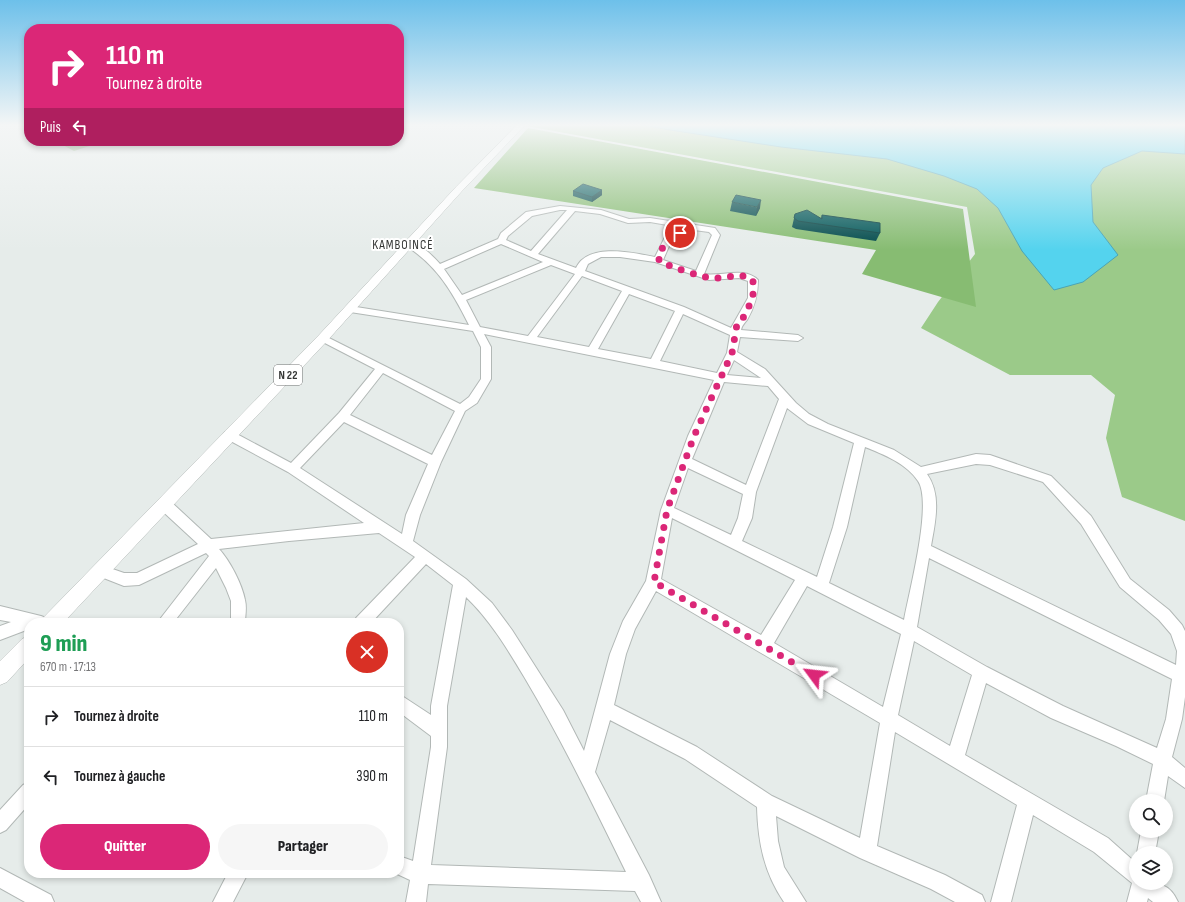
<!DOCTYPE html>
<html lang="fr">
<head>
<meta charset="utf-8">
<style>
  body { margin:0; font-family:"Sofia Sans Condensed",sans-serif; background:#f6f6f6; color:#202124; height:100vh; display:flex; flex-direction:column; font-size:15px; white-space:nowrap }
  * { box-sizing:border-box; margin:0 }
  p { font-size:13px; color:#757577 }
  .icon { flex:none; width:22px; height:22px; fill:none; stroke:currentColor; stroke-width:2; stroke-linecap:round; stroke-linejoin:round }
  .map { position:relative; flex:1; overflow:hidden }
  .details { position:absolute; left:24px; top:618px; width:380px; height:260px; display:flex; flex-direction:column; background:#fff; border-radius:16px; box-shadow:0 2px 6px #0003 }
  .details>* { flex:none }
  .guide { position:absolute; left:24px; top:24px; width:380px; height:122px; border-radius:16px; box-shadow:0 2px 6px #0003; background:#db2777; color:#fff; overflow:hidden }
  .fabs { position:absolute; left:1129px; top:794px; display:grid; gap:8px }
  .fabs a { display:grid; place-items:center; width:44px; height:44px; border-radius:50%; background:#fff; box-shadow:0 2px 6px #0003; font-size:20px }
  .pin { position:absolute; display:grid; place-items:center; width:34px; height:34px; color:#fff; margin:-17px; border:2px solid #fff; border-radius:50%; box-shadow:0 1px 4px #0007 }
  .me { position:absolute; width:44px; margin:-22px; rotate:300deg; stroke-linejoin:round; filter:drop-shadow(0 0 3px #0008) }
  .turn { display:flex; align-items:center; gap:14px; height:84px; padding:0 16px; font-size:18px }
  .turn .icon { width:52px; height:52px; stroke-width:2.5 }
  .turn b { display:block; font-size:28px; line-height:34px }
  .then { display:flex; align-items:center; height:38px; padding:0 16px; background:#0003; gap:8px; font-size:15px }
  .round { display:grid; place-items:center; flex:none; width:42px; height:42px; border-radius:21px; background:#f6f6f6 }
  .summary { display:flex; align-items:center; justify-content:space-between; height:68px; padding:0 16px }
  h1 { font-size:24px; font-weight:800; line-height:30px; color:#1e9e55 }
  .action { display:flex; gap:8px; margin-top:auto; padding:8px 16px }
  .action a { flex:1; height:46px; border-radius:24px; background:#db2777; color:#fff; font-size:16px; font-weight:800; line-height:46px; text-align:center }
  .action a+a { background:#f6f6f6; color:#202124 }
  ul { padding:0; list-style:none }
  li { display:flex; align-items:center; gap:12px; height:60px; padding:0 16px; border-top:1px solid #e0e0e0 }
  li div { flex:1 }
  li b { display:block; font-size:15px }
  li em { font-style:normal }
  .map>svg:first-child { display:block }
  .green { fill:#9bca89 }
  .forest { fill:#87bc72 }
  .water { fill:#54d3ee; stroke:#4aa4b6 }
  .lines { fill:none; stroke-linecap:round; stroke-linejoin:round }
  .minor-casing { stroke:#b2b8b6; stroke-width:2 }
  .major-casing { stroke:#b2b8b6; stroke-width:1 }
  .minor { fill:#fff; fill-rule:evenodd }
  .major { fill:#fff; fill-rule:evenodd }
  .wall { fill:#00494a }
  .shaded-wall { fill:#003c3c }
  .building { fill:#005556; stroke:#003c3c }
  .route { stroke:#db2777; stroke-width:7; stroke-dasharray:0 12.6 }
  .labels { text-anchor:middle; stroke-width:4; stroke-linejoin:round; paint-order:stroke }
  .shield { fill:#fff; stroke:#717272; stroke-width:1 }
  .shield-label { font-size:12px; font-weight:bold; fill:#343635 }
  .far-quarter-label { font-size:13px; letter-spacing:1px; fill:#343635; stroke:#fff }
</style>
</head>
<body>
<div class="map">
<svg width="1185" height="902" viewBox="0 0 1185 902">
  <rect width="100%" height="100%" fill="#e6ecea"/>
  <path class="green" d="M 529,124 L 1185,124 L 1185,521 L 1122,497 L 1106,438 L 1115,395 L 1091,375 L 1010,375 L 921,328 L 938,302 L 975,254 L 967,207 L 527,126 Z
    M 65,141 L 105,141 L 74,151 L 59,143 Z"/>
  <path class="forest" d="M 528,128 L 963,209 L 976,307 L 862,274 L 876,250 L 474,188 Z"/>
  <path class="water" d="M 637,124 L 1185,124 L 1185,154 L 1142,151 L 1103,168 L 1091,185 L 1093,222 L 1118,255 L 1083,282 L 1054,290 L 1022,251 L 998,208 L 977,189 L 944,176 L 887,159 L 781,147 L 670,130 Z"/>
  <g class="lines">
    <defs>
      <path id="minor" d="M 560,206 L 601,210 L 629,219 L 650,218 L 715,228 L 720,235 L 704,274 C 720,277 745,266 758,280 C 758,295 755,306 747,320 C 744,324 742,325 741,330 L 798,335 L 803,338 L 798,341 L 740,337 L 737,352 L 765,369 L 796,403 L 809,414 L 828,424 L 894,450 L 921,467 L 976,454 L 990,455 L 1051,476 L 1091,516 L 1130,579 L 1169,610 L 1182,625 L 1185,631 L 1185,697 L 1182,719 L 1172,757 L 1185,768 L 1185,788 L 1168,776 L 1164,801 L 1146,801 L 1153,764 L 1116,746 L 1051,718 L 986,683 L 965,755 L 1108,838 L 1136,863 L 1136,883 C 1155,883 1169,881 1178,902 L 1153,902 L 1148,898 L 1147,902 L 1127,902 L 1132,883 L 1094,852 L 1033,815 L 1011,902 L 991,902 L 1017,805 L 895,732 L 877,846 L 945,875 L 982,895 L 985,902 L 955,902 L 931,889 L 860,858 L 776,816 L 778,841 L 784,867 L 806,902 L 784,902 C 764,873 758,842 757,807 L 685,759 L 610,720 L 595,772 L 649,875 L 661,902 L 641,902 L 635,891 L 428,884 L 426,902 L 406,902 L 410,880 L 395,873 L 399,873 L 399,856 L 413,861 L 431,747 L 431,736 L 399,712 L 399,694 L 431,715 L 431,706 L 453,585 L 426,564 L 371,623 L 354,623 L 356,618 L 415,557 L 379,533 L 289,541 L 219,549 C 230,561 242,584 245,600 C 247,608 245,616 245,623 L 231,623 L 231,601 L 226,588 L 216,568 L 173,623 L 157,623 L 209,556 L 206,553 L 139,585 L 124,586 L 96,575 L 94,571 L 96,567 L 101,565 L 124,573 L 137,573 L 198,544 L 159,508 L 158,504 L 159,500 L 164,499 L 169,500 L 211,539 L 364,523 L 288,472 L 225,438 L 223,435 L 225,432 L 233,432 L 291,463 L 339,413 L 375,369 L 319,340 L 318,338 L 319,336 L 323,335 L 460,404 L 469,397 L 481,379 L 481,347 L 473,331 L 350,312 L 345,309 L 350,306 L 469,325 C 453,293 437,265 406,246 L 406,242 C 417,240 433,256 440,264 L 498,239 L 501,233 L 526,212 ZM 560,210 L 567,210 L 531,251 L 506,240 L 508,236 L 532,216 ZM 575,211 L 600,214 L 628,223 L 650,222 L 685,228 L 667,233 L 655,257 C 634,253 588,242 576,268 L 538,254 ZM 694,230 L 709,232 L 712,235 L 696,271 L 663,260 L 673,237 L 688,234 ZM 501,244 L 543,262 L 462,295 L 444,269 ZM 601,257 L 620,257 L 655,262 L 709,280 L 739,278 L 748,281 L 748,298 L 731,328 L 684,307 L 585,271 L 588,264 ZM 551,265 L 575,274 L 528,336 L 480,327 L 466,300 ZM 582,276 L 622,291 L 589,347 L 537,337 ZM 629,294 L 675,311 L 651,359 L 598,349 ZM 683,314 L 730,335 L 727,353 L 717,373 L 660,361 ZM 484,334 L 714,380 L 688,436 L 661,510 L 646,581 L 623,621 L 610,654 L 584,751 L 563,710 L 512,630 L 492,603 L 466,579 L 413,541 L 420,515 L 441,462 L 465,411 L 477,403 L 491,379 L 491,347 ZM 734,360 L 761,378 L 727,375 ZM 383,373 L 455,411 L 432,455 L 350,415 ZM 724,382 L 768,386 L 779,399 L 746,485 L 692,459 ZM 787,408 L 808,424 L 854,443 L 833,527 L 817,577 L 742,541 L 752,518 L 756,492 ZM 344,422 L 428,464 L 406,515 L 402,534 L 300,468 ZM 865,447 C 883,454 907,464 918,481 C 933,503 909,592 904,620 L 829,583 L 847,527 ZM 976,464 L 990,465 L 1043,482 L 1081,524 L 1120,587 L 1159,620 L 1171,634 L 1177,651 L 1176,665 L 931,546 C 935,523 942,495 927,474 ZM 688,468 L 743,494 L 738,518 L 731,535 L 674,508 ZM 672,518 L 795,580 L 761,635 L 661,579 ZM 929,558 L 1172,679 L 1166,719 L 1157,748 L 1063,706 L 987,667 L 917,627 ZM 807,586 L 901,634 L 883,707 L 774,643 ZM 656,591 L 880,723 L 860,838 L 772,796 L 697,747 L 614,705 L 626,654 L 635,629 ZM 466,597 C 491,621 508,650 526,680 C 563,742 594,807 626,872 L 431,865 L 447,747 L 447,706 ZM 914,641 L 972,675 L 950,746 L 898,715 Z
        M 0,606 L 41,616 L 46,618 L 48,623 L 29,623 L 29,629 L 0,640 L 0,626 L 11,622 L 0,620 Z
        M 29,782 L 29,804 L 6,830 L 0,833 L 0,810 L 23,785 Z
        M 1141,831 L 1159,831 L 1155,853 L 1137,853 Z
        M 0,868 L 51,895 L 54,902 L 25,902 L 0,888 Z
        M 228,873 L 248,873 L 233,902 L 213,902 Z"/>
      <path id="major" d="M 518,124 L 526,124 L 462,191 L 327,341 L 63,623 L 42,623 L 44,617 L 319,335 L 456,187 Z
        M 29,636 L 29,658 L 7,682 L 0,685 L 0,661 L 22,639 Z"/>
    </defs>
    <use href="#minor" class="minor-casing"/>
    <use href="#major" class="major-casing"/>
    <use href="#minor" class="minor"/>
    <use href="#major" class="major"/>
  </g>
  <path class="wall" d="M 602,190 L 602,195 L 592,202 L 573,196 L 573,191 Z
    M 732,202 L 760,208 L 756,216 L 730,211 Z
    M 795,214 L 821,218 L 822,215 L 880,233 L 876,241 L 796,229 L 792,227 Z"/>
  <path class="shaded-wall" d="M 602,190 L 602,195 L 592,202 L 592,197 Z
    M 761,200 L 760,208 L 756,216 L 757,207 Z"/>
  <path class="building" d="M 583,184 L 602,190 L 592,197 L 573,191 Z
    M 736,195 L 761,200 L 757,207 L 732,202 Z
    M 807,210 L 822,219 L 822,215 L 880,223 L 880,233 L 798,221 L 794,218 L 795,214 Z"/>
  <linearGradient id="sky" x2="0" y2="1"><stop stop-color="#6dc0ea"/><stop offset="0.5" stop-color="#f4f6f6"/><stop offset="1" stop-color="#f4f6f6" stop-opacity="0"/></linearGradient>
  <rect width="1185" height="250" fill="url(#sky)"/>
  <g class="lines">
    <path class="route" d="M 680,233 L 668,237 L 658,257 L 660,262 C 674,267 701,278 714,278 C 728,279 740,271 753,280 L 753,298 L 742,320 L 737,324 L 732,353 L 694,436 L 667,510 L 654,582 L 814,675"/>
  </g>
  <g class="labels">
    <rect class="shield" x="274" y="365" width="28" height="20" rx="3"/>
    <g class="shield-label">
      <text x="288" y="379">N 22</text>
    </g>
    <g class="far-quarter-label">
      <text x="403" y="249">KAMBOINCÉ</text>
    </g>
  </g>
</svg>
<div class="fabs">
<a><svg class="icon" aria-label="search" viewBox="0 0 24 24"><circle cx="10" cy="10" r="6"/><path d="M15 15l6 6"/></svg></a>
<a><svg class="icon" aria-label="layers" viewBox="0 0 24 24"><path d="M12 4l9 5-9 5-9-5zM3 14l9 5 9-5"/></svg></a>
</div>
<div class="pin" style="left:680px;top:233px;background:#d93025"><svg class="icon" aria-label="arrive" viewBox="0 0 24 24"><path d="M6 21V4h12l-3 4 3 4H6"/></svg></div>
<svg class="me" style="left:814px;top:675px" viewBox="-20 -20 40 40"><path d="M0-17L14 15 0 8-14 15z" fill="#db2777" stroke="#fff" stroke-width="4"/></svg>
<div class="guide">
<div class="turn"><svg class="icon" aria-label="right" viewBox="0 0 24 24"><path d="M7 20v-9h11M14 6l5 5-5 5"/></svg><div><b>110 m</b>Tournez à droite</div></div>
<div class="then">Puis<svg class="icon" aria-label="left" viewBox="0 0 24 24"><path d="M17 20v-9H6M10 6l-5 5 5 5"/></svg></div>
</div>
<section class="details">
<div class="summary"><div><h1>9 min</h1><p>670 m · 17:13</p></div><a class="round" style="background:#d93025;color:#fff"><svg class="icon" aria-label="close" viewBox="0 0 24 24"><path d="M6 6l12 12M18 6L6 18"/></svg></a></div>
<ul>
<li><svg class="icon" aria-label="right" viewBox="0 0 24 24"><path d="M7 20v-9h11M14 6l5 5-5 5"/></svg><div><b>Tournez à droite</b></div><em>110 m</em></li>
<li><svg class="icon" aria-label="left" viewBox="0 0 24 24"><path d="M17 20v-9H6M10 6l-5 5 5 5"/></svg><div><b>Tournez à gauche</b></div><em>390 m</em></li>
</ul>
<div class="action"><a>Quitter</a><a>Partager</a></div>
</section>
</div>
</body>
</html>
